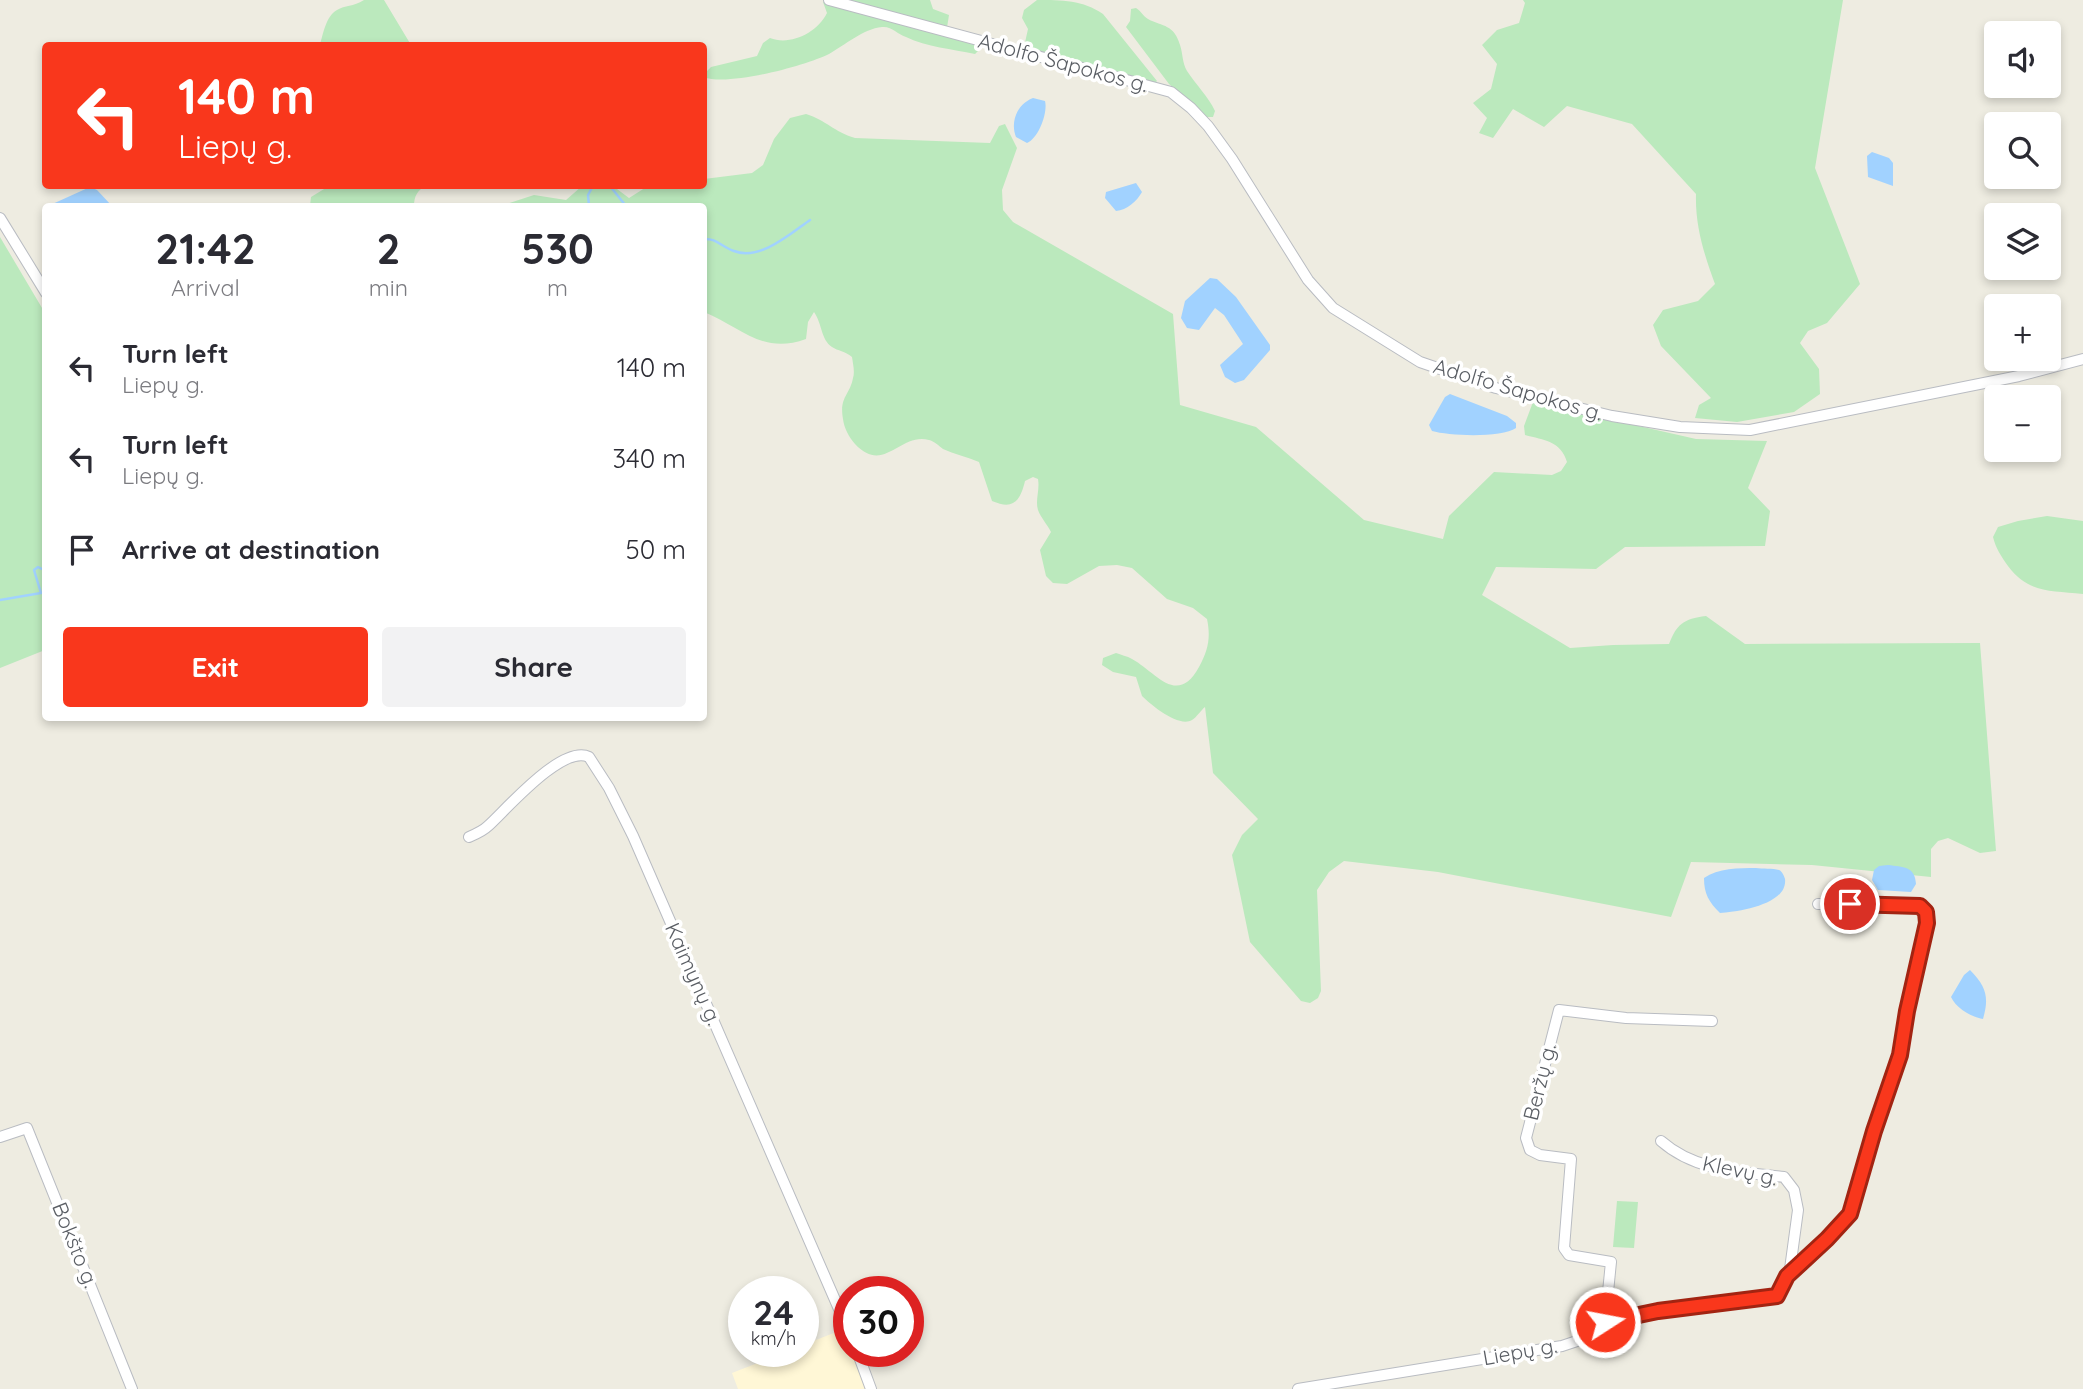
<!DOCTYPE html>
<html lang="en">
<head>
<meta charset="utf-8">
<style>
  body { margin:0; font-family:Quicksand,sans-serif; background:#f2f2f3; color:#2b2b33; height:100vh; display:flex; flex-direction:column; font-size:26px; white-space:nowrap }
  * { box-sizing:border-box; margin:0 }
  p { font-size:23px; color:#7c7c81 }
  .icon { flex:none; width:38px; height:38px; fill:none; stroke:currentColor; stroke-width:2; stroke-linecap:round; stroke-linejoin:round }
  .map { position:relative; flex:1; overflow:hidden }
  .panel { position:absolute; left:42px; top:203px; width:665px; height:518px; display:flex; flex-direction:column; background:#fff; border-radius:7px; box-shadow:0 4px 10px #0003 }
  .panel>* { flex:none }
  .hud { position:absolute; left:42px; top:42px; width:665px; height:147px; border-radius:7px; box-shadow:0 4px 10px #0003; background:#f9371c; color:#fff; overflow:hidden }
  .controls { position:absolute; left:1984px; top:21px; display:grid; gap:14px }
  .controls a { display:grid; place-items:center; width:77px; height:77px; border-radius:7px; background:#fff; box-shadow:0 4px 10px #0003; font-size:35px }
  .speed { position:absolute; left:728px; top:1276px; display:flex; gap:14px; font-size:35px; font-weight:700; text-align:center }
  .speed>* { display:grid; place-content:center; width:91px; height:91px; border-radius:50%; background:#fff; box-shadow:0 4px 10px #0003; line-height:1 }
  .speed small { font-size:18px; font-weight:400 }
  .speed .limit { border:10px solid #d22; background:#fff; color:#111 }
  .pin { position:absolute; display:grid; place-items:center; width:60px; height:60px; color:#fff; margin:-30px; border:4px solid #fff; border-radius:50%; box-shadow:0 2px 7px #0007 }
  .me { position:absolute; width:77px; margin:-38px; rotate:79deg; stroke-linejoin:round; filter:drop-shadow(0 0 5px #0008) }
  .turn { display:flex; align-items:center; gap:24px; height:147px; padding:0 21px; font-size:32px }
  .turn .icon { width:91px; height:91px; stroke-width:2.5 }
  .turn b { display:block; font-size:49px; line-height:60px }
  .eta { display:flex; justify-content:space-evenly; align-items:center; height:119px; text-align:center }
  .eta b { font-size:42px; font-weight:700; line-height:49px }
  .action { display:flex; gap:14px; margin-top:auto; padding:14px 21px }
  .action a { flex:1; height:80px; border-radius:7px; background:#f9371c; color:#fff; font-size:28px; font-weight:700; line-height:80px; text-align:center }
  .action a+a { background:#f2f2f3; color:#2b2b33 }
  ul { padding:0; list-style:none }
  li { display:flex; align-items:center; gap:21px; height:91px; padding:0 21px }
  li div { flex:1 }
  li b { display:block; font-size:26px }
  li em { font-style:normal }
  .map>svg:first-child { display:block }
  .commercial { fill:#fff7d6 }
  .green { fill:#bbe9bd }
  .water { fill:#a1d2ff }
  .lines { fill:none; stroke-linecap:round; stroke-linejoin:round }
  .stream { stroke:#a1d2ff; stroke-width:2.5 }
  .minor-casing { stroke:#b9bcc2; stroke-width:12 }
  .minor { stroke:#fff; stroke-width:10 }
  .route-casing { stroke:#a22412; stroke-width:18 }
  .route { stroke:#f9371c; stroke-width:12 }
  .labels { text-anchor:middle; stroke-width:7; stroke-linejoin:round; paint-order:stroke }
  .street-label { font-size:21px; fill:#5a5e64; stroke:#fff }
</style>
</head>
<body>
<div class="map">
<svg width="2083" height="1389" viewBox="0 0 2083 1389">
  <rect width="100%" height="100%" fill="#eeece1"/>
  <path class="commercial" d="M 844,1329 L 849,1342 L 849,1351 L 853,1351 L 866,1389 L 738,1389 L 732,1373 L 788,1351 L 803,1351 L 803,1345 Z"/>
  <path class="green" d="M 364,0 L 384,0 L 411,45 L 320,45 C 323,34 326,16 337,10 C 345,5 353,7 364,0 Z
    M 847,0 L 930,0 L 933,9 L 949,15 L 946,34 L 977,42 L 979,46 L 978,51 L 975,54 C 952,49 927,47 906,37 C 897,34 892,26 882,27 C 863,29 845,45 829,54 C 805,66 726,87 704,77 L 704,74 L 711,67 L 757,56 L 763,43 L 770,38 C 790,46 817,33 827,13 L 823,2 L 841,8 Z
    M 1037,0 C 1062,0 1083,0 1103,14 L 1157,81 L 1154,84 L 1024,47 L 1028,29 L 1022,18 L 1024,10 Z
    M 1523,0 L 1843,0 L 1815,168 L 1860,284 L 1827,323 L 1808,331 L 1800,343 L 1819,369 L 1820,394 L 1794,412 L 1737,422 L 1695,418 L 1699,405 L 1711,398 L 1661,346 L 1653,325 L 1663,310 L 1698,301 L 1715,284 C 1704,254 1695,226 1696,194 L 1632,124 L 1567,106 L 1544,127 L 1513,109 L 1493,138 L 1479,133 L 1487,118 L 1473,103 L 1491,89 L 1497,64 L 1482,45 L 1497,30 L 1519,23 L 1525,3 Z
    M 1136,8 C 1141,11 1143,16 1148,19 C 1163,27 1174,24 1180,45 C 1183,54 1182,62 1187,71 C 1196,85 1208,96 1215,111 L 1213,117 L 1207,117 L 1169,84 L 1126,27 L 1130,21 L 1131,9 Z
    M 806,114 C 826,120 834,132 855,138 L 990,143 L 999,126 L 1005,124 L 1017,148 L 1002,190 L 1003,210 L 1013,222 L 1173,314 L 1180,405 L 1256,427 L 1364,520 L 1443,539 L 1449,516 L 1494,472 L 1552,475 L 1561,471 L 1567,462 C 1561,441 1544,440 1525,435 L 1524,426 L 1533,402 L 1696,439 L 1767,441 L 1748,488 L 1770,511 L 1765,546 L 1625,547 L 1596,569 L 1496,567 L 1482,595 L 1570,648 L 1613,645 L 1669,644 C 1677,624 1683,619 1706,616 L 1745,644 L 1980,643 L 1996,851 L 1980,853 L 1948,838 L 1938,841 L 1931,849 L 1931,877 L 1812,865 L 1691,862 L 1671,917 L 1438,872 L 1344,861 L 1329,872 L 1317,890 L 1321,991 L 1318,998 L 1310,1003 L 1301,1001 L 1250,942 L 1232,855 L 1242,835 L 1258,819 L 1213,773 L 1205,707 C 1201,710 1197,717 1192,720 C 1179,728 1151,705 1142,696 L 1136,677 L 1113,672 L 1102,665 L 1103,658 L 1116,653 C 1121,655 1127,656 1132,659 C 1156,672 1177,707 1199,667 C 1208,650 1211,638 1207,619 L 1193,608 L 1167,599 L 1132,568 L 1117,565 L 1099,566 L 1067,584 L 1053,583 L 1046,576 L 1040,550 L 1051,532 C 1047,524 1041,518 1038,510 C 1035,500 1040,490 1038,479 L 1033,477 L 1025,481 C 1020,502 1013,510 992,501 L 979,462 C 967,457 954,454 943,449 C 939,446 934,441 929,440 C 900,432 884,475 855,444 C 849,437 844,428 843,419 C 839,397 850,395 853,378 C 855,372 853,364 852,357 C 845,351 838,351 832,347 C 821,340 822,323 814,312 L 808,322 L 806,339 C 762,355 741,327 704,312 L 704,206 L 500,206 L 534,195 L 566,200 L 582,186 L 613,186 L 629,198 L 648,186 L 704,186 L 704,179 L 752,173 L 763,165 L 774,139 L 790,118 Z
    M 329,186 L 426,186 C 417,190 414,197 414,206 L 310,206 L 311,197 Z
    M 0,237 L 45,313 L 45,650 L 0,668 Z
    M 2047,516 L 2083,521 L 2083,594 C 2051,590 2029,594 2008,566 C 2001,556 1996,549 1993,537 L 1998,527 L 2018,521 Z
    M 1617,1201 L 1638,1202 L 1634,1248 L 1613,1247 Z"/>
  <path class="water" d="M 1033,98 L 1045,101 C 1048,112 1039,138 1027,143 L 1016,137 C 1010,122 1017,104 1033,98 Z
    M 1872,152 L 1889,158 L 1893,163 L 1893,186 L 1868,177 L 1867,156 Z
    M 1136,183 L 1142,192 C 1137,201 1127,210 1116,211 L 1105,198 L 1106,192 Z
    M 90,187 L 97,190 L 112,206 L 48,206 Z
    M 1210,278 L 1217,279 L 1236,297 L 1270,345 L 1270,350 L 1244,380 L 1235,383 L 1225,377 L 1220,365 L 1243,344 L 1224,315 L 1215,308 L 1199,330 L 1187,328 L 1181,318 L 1185,301 Z
    M 1450,394 L 1507,416 L 1516,423 L 1516,428 C 1502,438 1449,436 1432,431 L 1429,425 L 1445,397 Z
    M 1888,865 C 1903,867 1915,866 1916,884 L 1911,892 L 1878,890 L 1872,880 L 1874,870 L 1879,866 Z
    M 1756,868 C 1762,869 1773,868 1779,870 C 1782,871 1784,876 1785,879 C 1788,905 1737,912 1720,913 C 1709,902 1704,894 1704,878 C 1718,868 1739,868 1756,868 Z
    M 1970,970 C 1987,987 1989,998 1983,1019 C 1971,1017 1956,1008 1951,997 L 1964,975 Z"/>
  <g class="lines">
    <path class="stream" d="M 610,186 L 626,206
      M 589,206 L 588,195 L 593,186
      M 704,239 C 716,238 722,247 734,251 C 760,261 790,234 810,220
      M 0,600 L 41,593 L 34,570 L 38,567 L 46,571"/>
    <defs>
      <path id="minor" d="M 829,0 L 1171,92 L 1191,108 L 1208,126 L 1232,159 L 1308,280 L 1333,308 L 1420,362 L 1496,388 L 1612,416 L 1680,427 L 1750,430 L 2019,376 L 2083,359
        M 0,218 L 46,293
        M 469,837 C 476,834 483,831 488,826 C 506,810 562,744 589,757 L 609,788 L 633,836 L 849,1332
        M 0,1137 L 27,1128 L 132,1389
        M 1789,1274 L 1827,1239 L 1850,1214 L 1873,1131 L 1900,1055 L 1907,1011 L 1927,923 L 1926,912 L 1920,906 L 1818,904
        M 1605,1322 L 1611,1262 L 1569,1255 L 1564,1248 L 1571,1159 L 1540,1155 L 1530,1150 L 1526,1138 L 1559,1010 L 1626,1018 L 1712,1021
        M 857,1351 L 871,1389
        M 1298,1389 L 1562,1346 L 1583,1339 L 1605,1322 L 1658,1311 L 1777,1296 L 1790,1269 L 1798,1210 L 1794,1190 L 1784,1177 C 1740,1172 1695,1171 1661,1141"/>
    </defs>
    <use href="#minor" class="minor-casing"/>
    <use href="#minor" class="minor"/>
  </g>
  <g class="lines">
    <defs>
      <path id="route" d="M 1605,1322 L 1658,1311 L 1777,1296 L 1787,1276 L 1827,1239 L 1850,1214 L 1874,1131 L 1900,1055 L 1907,1011 L 1927,923 L 1926,912 L 1920,906 L 1850,904"/>
    </defs>
    <use href="#route" class="route-casing"/>
    <use href="#route" class="route"/>
  </g>
  <g class="labels">
    <g class="street-label">
      <text transform="translate(1063 63) rotate(15)" y="7">Adolfo Šapokos g.</text>
      <text transform="translate(1518 390) rotate(16)" y="7">Adolfo Šapokos g.</text>
      <text transform="translate(693 974) rotate(66)" y="7">Kaimynų g.</text>
      <text transform="translate(1540 1082) rotate(-76)" y="7">Beržų g.</text>
      <text transform="translate(1740 1171) rotate(12)" y="7">Klevų g.</text>
      <text transform="translate(75 1245) rotate(68)" y="7">Bokšto g.</text>
      <text transform="translate(1520 1352) rotate(-10)" y="7">Liepų g.</text>
    </g>
  </g>
</svg>
<div class="controls">
<a><svg class="icon" aria-label="sound" viewBox="0 0 24 24"><path d="M4 9h4l5-4v14l-5-4H4zM17 9q2 3 0 6"/></svg></a>
<a><svg class="icon" aria-label="search" viewBox="0 0 24 24"><circle cx="10" cy="10" r="6"/><path d="M15 15l6 6"/></svg></a>
<a><svg class="icon" aria-label="layers" viewBox="0 0 24 24"><path d="M12 4l9 5-9 5-9-5zM3 14l9 5 9-5"/></svg></a>
<a>+</a>
<a>−</a>
</div>
<div class="speed"><div>24<small>km/h</small></div><div class="limit">30</div></div>
<div class="pin" style="left:1850px;top:904px;background:#d93025"><svg class="icon" aria-label="arrive" viewBox="0 0 24 24"><path d="M6 21V4h12l-3 4 3 4H6"/></svg></div>
<svg class="me" style="left:1605px;top:1322px" viewBox="-20 -20 40 40"><circle r="17" fill="#f9371c" stroke="#fff" stroke-width="3"/><path d="M0-11L8 9 0 5-8 9z" fill="#fff"/></svg>
<div class="hud">
<div class="turn"><svg class="icon" aria-label="left" viewBox="0 0 24 24"><path d="M17 20v-9H6M10 6l-5 5 5 5"/></svg><div><b>140 m</b>Liepų g.</div></div>
</div>
<section class="panel">
<div class="eta">
<div><b>21:42</b><p>Arrival</p></div>
<div><b>2</b><p>min</p></div>
<div><b>530</b><p>m</p></div>
</div>
<ul>
<li><svg class="icon" aria-label="left" viewBox="0 0 24 24"><path d="M17 20v-9H6M10 6l-5 5 5 5"/></svg><div><b>Turn left</b><p>Liepų g.</p></div><em>140 m</em></li>
<li><svg class="icon" aria-label="left" viewBox="0 0 24 24"><path d="M17 20v-9H6M10 6l-5 5 5 5"/></svg><div><b>Turn left</b><p>Liepų g.</p></div><em>340 m</em></li>
<li><svg class="icon" aria-label="arrive" viewBox="0 0 24 24"><path d="M6 21V4h12l-3 4 3 4H6"/></svg><div><b>Arrive at destination</b></div><em>50 m</em></li>
</ul>
<div class="action"><a>Exit</a><a>Share</a></div>
</section>
</div>
</body>
</html>
